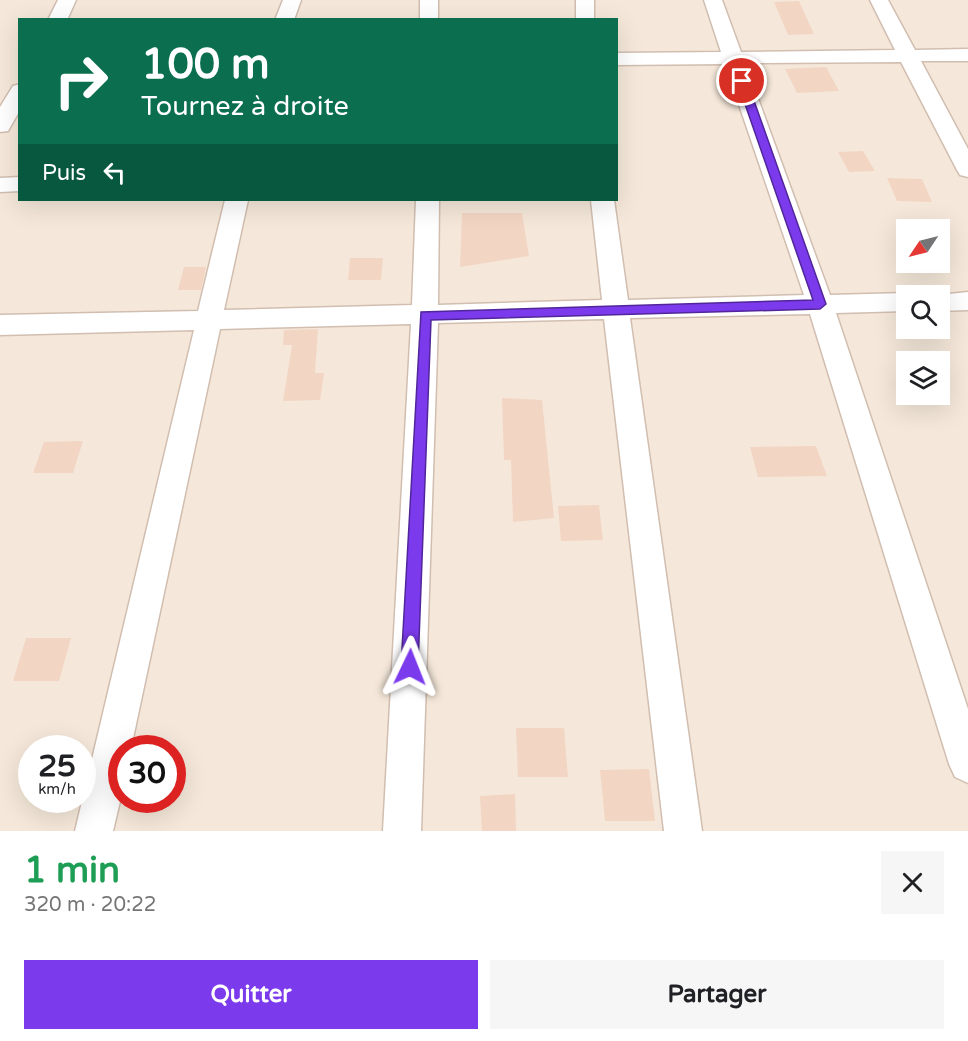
<!DOCTYPE html>
<html lang="fr">
<head>
<meta charset="utf-8">
<style>
  body { margin:0; font-family:"Varela Round",sans-serif; background:#f6f6f6; color:#202124; height:100vh; display:flex; flex-direction:column; font-size:22px; white-space:nowrap }
  * { box-sizing:border-box; margin:0 }
  p { font-size:20px; color:#757577 }
  .icon { flex:none; width:33px; height:33px; fill:none; stroke:currentColor; stroke-width:2; stroke-linecap:round; stroke-linejoin:round }
  .map { position:relative; height:831px; overflow:hidden }
  .drawer { display:flex; flex-direction:column; background:#fff; flex:1 }
  .drawer>* { flex:none }
  .hud { position:absolute; left:18px; top:18px; width:600px; height:183px; border-radius:0px; box-shadow:0 6px 24px #0002; background:#0b6e4f; color:#fff; overflow:hidden }
  .needle { width:39px; rotate:235deg }
  .fabs { position:absolute; left:896px; top:219px; display:grid; gap:12px }
  .fabs a { display:grid; place-items:center; width:54px; height:54px; border-radius:0px; background:#fff; box-shadow:0 6px 24px #0002; font-size:30px }
  .speed { position:absolute; left:18px; top:735px; display:flex; gap:12px; font-size:30px; font-weight:700; text-align:center }
  .speed>* { display:grid; place-content:center; width:78px; height:78px; border-radius:50%; background:#fff; box-shadow:0 6px 24px #0002; line-height:1 }
  .speed small { font-size:15px; font-weight:400 }
  .speed .limit { border:9px solid #d22; background:#fff; color:#111 }
  .pin { position:absolute; display:grid; place-items:center; width:51px; height:51px; color:#fff; margin:-26px; border:3px solid #fff; border-radius:50%; box-shadow:0 2px 6px #0007 }
  .me { position:absolute; width:66px; margin:-33px; rotate:2deg; stroke-linejoin:round; filter:drop-shadow(0 0 4px #0008) }
  .turn { display:flex; align-items:center; gap:21px; height:126px; padding:0 24px; font-size:27px }
  .turn .icon { width:78px; height:78px; stroke-width:2.5 }
  .turn b { display:block; font-size:42px; line-height:51px }
  .then { display:flex; align-items:center; height:57px; padding:0 24px; background:#0003; gap:12px; font-size:22px }
  .round { display:grid; place-items:center; flex:none; width:63px; height:63px; border-radius:0px; background:#f6f6f6 }
  .headline { display:flex; align-items:center; justify-content:space-between; height:102px; padding:0 24px }
  h1 { font-size:36px; font-weight:700; line-height:45px; color:#1e9e55 }
  .primary-button { display:flex; gap:12px; margin-top:auto; padding:12px 24px }
  .primary-button a { flex:1; height:69px; border-radius:0px; background:#7c3aed; color:#fff; font-size:24px; font-weight:700; line-height:69px; text-align:center }
  .primary-button a+a { background:#f6f6f6; color:#202124 }
  .map>svg:first-child { display:block }
  .residential { fill:#f5e8da; fill-rule:evenodd }
  .building { fill:#f3d5c3 }
  .lines { fill:none; stroke-linecap:round; stroke-linejoin:round }
  .street-casing { stroke:#d1beb0; stroke-width:3 }
  .street { fill:#fff; fill-rule:evenodd }
  .route { fill:#7c3aed; stroke:#51269a; stroke-width:1.5 }
</style>
</head>
<body>
<div class="map">
<svg width="968" height="831" viewBox="0 0 968 831">
  <rect width="100%" height="100%" fill="#fdf6ec"/>
  <path class="residential" d="M 0,0 L 968,0 L 968,831 L 0,831 ZM 20,20 L 616,20 L 616,200 L 20,200 ZM 906,230 L 939,230 L 939,262 L 906,262 ZM 906,296 L 939,296 L 939,328 L 906,328 ZM 906,362 L 939,362 L 939,394 L 906,394 ZM 32,748 L 82,748 L 82,800 L 32,800 ZM 122,748 L 172,748 L 172,800 L 122,800 Z"/>
  <path class="building" d="M 799,1 L 814,34 L 788,35 L 774,2 Z
    M 826,67 L 839,91 L 797,93 L 785,69 Z
    M 863,151 L 875,171 L 849,172 L 838,152 Z
    M 887,178 L 922,179 L 932,202 L 897,201 Z
    M 462,213 L 522,213 L 529,256 L 460,267 Z
    M 350,258 L 383,258 L 381,280 L 348,280 Z
    M 184,267 L 206,267 L 201,290 L 178,290 Z
    M 318,329 L 315,373 L 324,373 L 320,400 L 283,401 L 292,345 L 283,345 L 284,330 Z
    M 502,398 L 542,400 L 554,518 L 513,522 L 511,460 L 504,460 Z
    M 83,441 L 73,473 L 33,473 L 44,442 Z
    M 816,446 L 827,476 L 758,477 L 750,447 Z
    M 599,505 L 603,540 L 561,541 L 558,506 Z
    M 26,638 L 71,638 L 59,681 L 13,681 Z
    M 516,728 L 564,728 L 568,777 L 518,777 Z
    M 649,769 L 655,821 L 605,821 L 600,770 Z
    M 515,794 L 516,831 L 482,831 L 480,796 Z"/>
  <g class="lines">
    <defs>
      <path id="street" d="M 58,0 L 76,0 L 67,20 L 48,20 Z
        M 283,0 L 301,0 L 294,20 L 275,20 Z
        M 420,0 L 438,0 L 438,20 L 420,20 Z
        M 576,0 L 594,0 L 594,20 L 576,20 Z
        M 704,0 L 722,0 L 741,52 L 895,50 L 870,0 L 888,0 L 915,50 L 968,49 L 968,61 L 921,61 L 968,149 L 968,177 L 960,175 L 957,170 L 901,62 L 745,63 L 830,295 L 906,293 L 915,296 L 906,296 L 906,311 L 836,313 L 968,709 L 968,783 L 955,777 L 949,764 L 810,314 L 630,318 L 702,831 L 664,831 L 604,319 L 438,323 L 421,831 L 383,831 L 411,324 L 220,329 L 131,748 L 122,748 L 122,793 L 113,831 L 75,831 L 194,330 L 0,335 L 0,315 L 198,311 L 225,200 L 248,200 L 224,310 L 412,305 L 416,200 L 439,200 L 438,305 L 602,300 L 591,200 L 614,200 L 628,300 L 804,295 L 725,64 L 616,65 L 616,53 L 721,52 Z
        M 20,84 L 20,110 L 8,131 L 0,132 L 0,107 L 13,86 Z
        M 20,177 L 20,191 L 0,192 L 0,178 Z
        M 968,292 L 968,310 L 939,311 L 939,296 L 930,296 Z"/>
    </defs>
    <use href="#street" class="street-casing"/>
    <use href="#street" class="street"/>
  </g>
  <path class="route" d="M 742,78 L 747,81 L 826,304 L 820,309 L 431,320 L 418,667 L 416,673 L 410,675 L 404,673 L 401,667 L 421,312 L 813,300 L 737,81 Z"/>
</svg>
<div class="fabs">
<a><svg class="needle" viewBox="-14 -14 28 28"><path d="M0-13l5 13h-10z" fill="#e53935"/><path d="M0 13l5-13h-10z" fill="#757577"/></svg></a>
<a><svg class="icon" aria-label="search" viewBox="0 0 24 24"><circle cx="10" cy="10" r="6"/><path d="M15 15l6 6"/></svg></a>
<a><svg class="icon" aria-label="layers" viewBox="0 0 24 24"><path d="M12 4l9 5-9 5-9-5zM3 14l9 5 9-5"/></svg></a>
</div>
<div class="speed"><div>25<small>km/h</small></div><div class="limit">30</div></div>
<div class="pin" style="left:742px;top:81px;background:#d93025"><svg class="icon" aria-label="arrive" viewBox="0 0 24 24"><path d="M6 21V4h12l-3 4 3 4H6"/></svg></div>
<svg class="me" style="left:410px;top:667px" viewBox="-20 -20 40 40"><path d="M0-17L14 15 0 8-14 15z" fill="#7c3aed" stroke="#fff" stroke-width="4"/></svg>
<div class="hud">
<div class="turn"><svg class="icon" aria-label="right" viewBox="0 0 24 24"><path d="M7 20v-9h11M14 6l5 5-5 5"/></svg><div><b>100 m</b>Tournez à droite</div></div>
<div class="then">Puis<svg class="icon" aria-label="left" viewBox="0 0 24 24"><path d="M17 20v-9H6M10 6l-5 5 5 5"/></svg></div>
</div>
</div>
<section class="drawer">
<div class="headline"><div><h1>1 min</h1><p>320 m · 20:22</p></div><a class="round"><svg class="icon" aria-label="close" viewBox="0 0 24 24"><path d="M6 6l12 12M18 6L6 18"/></svg></a></div>
<div class="primary-button"><a>Quitter</a><a>Partager</a></div>
</section>
</body>
</html>
